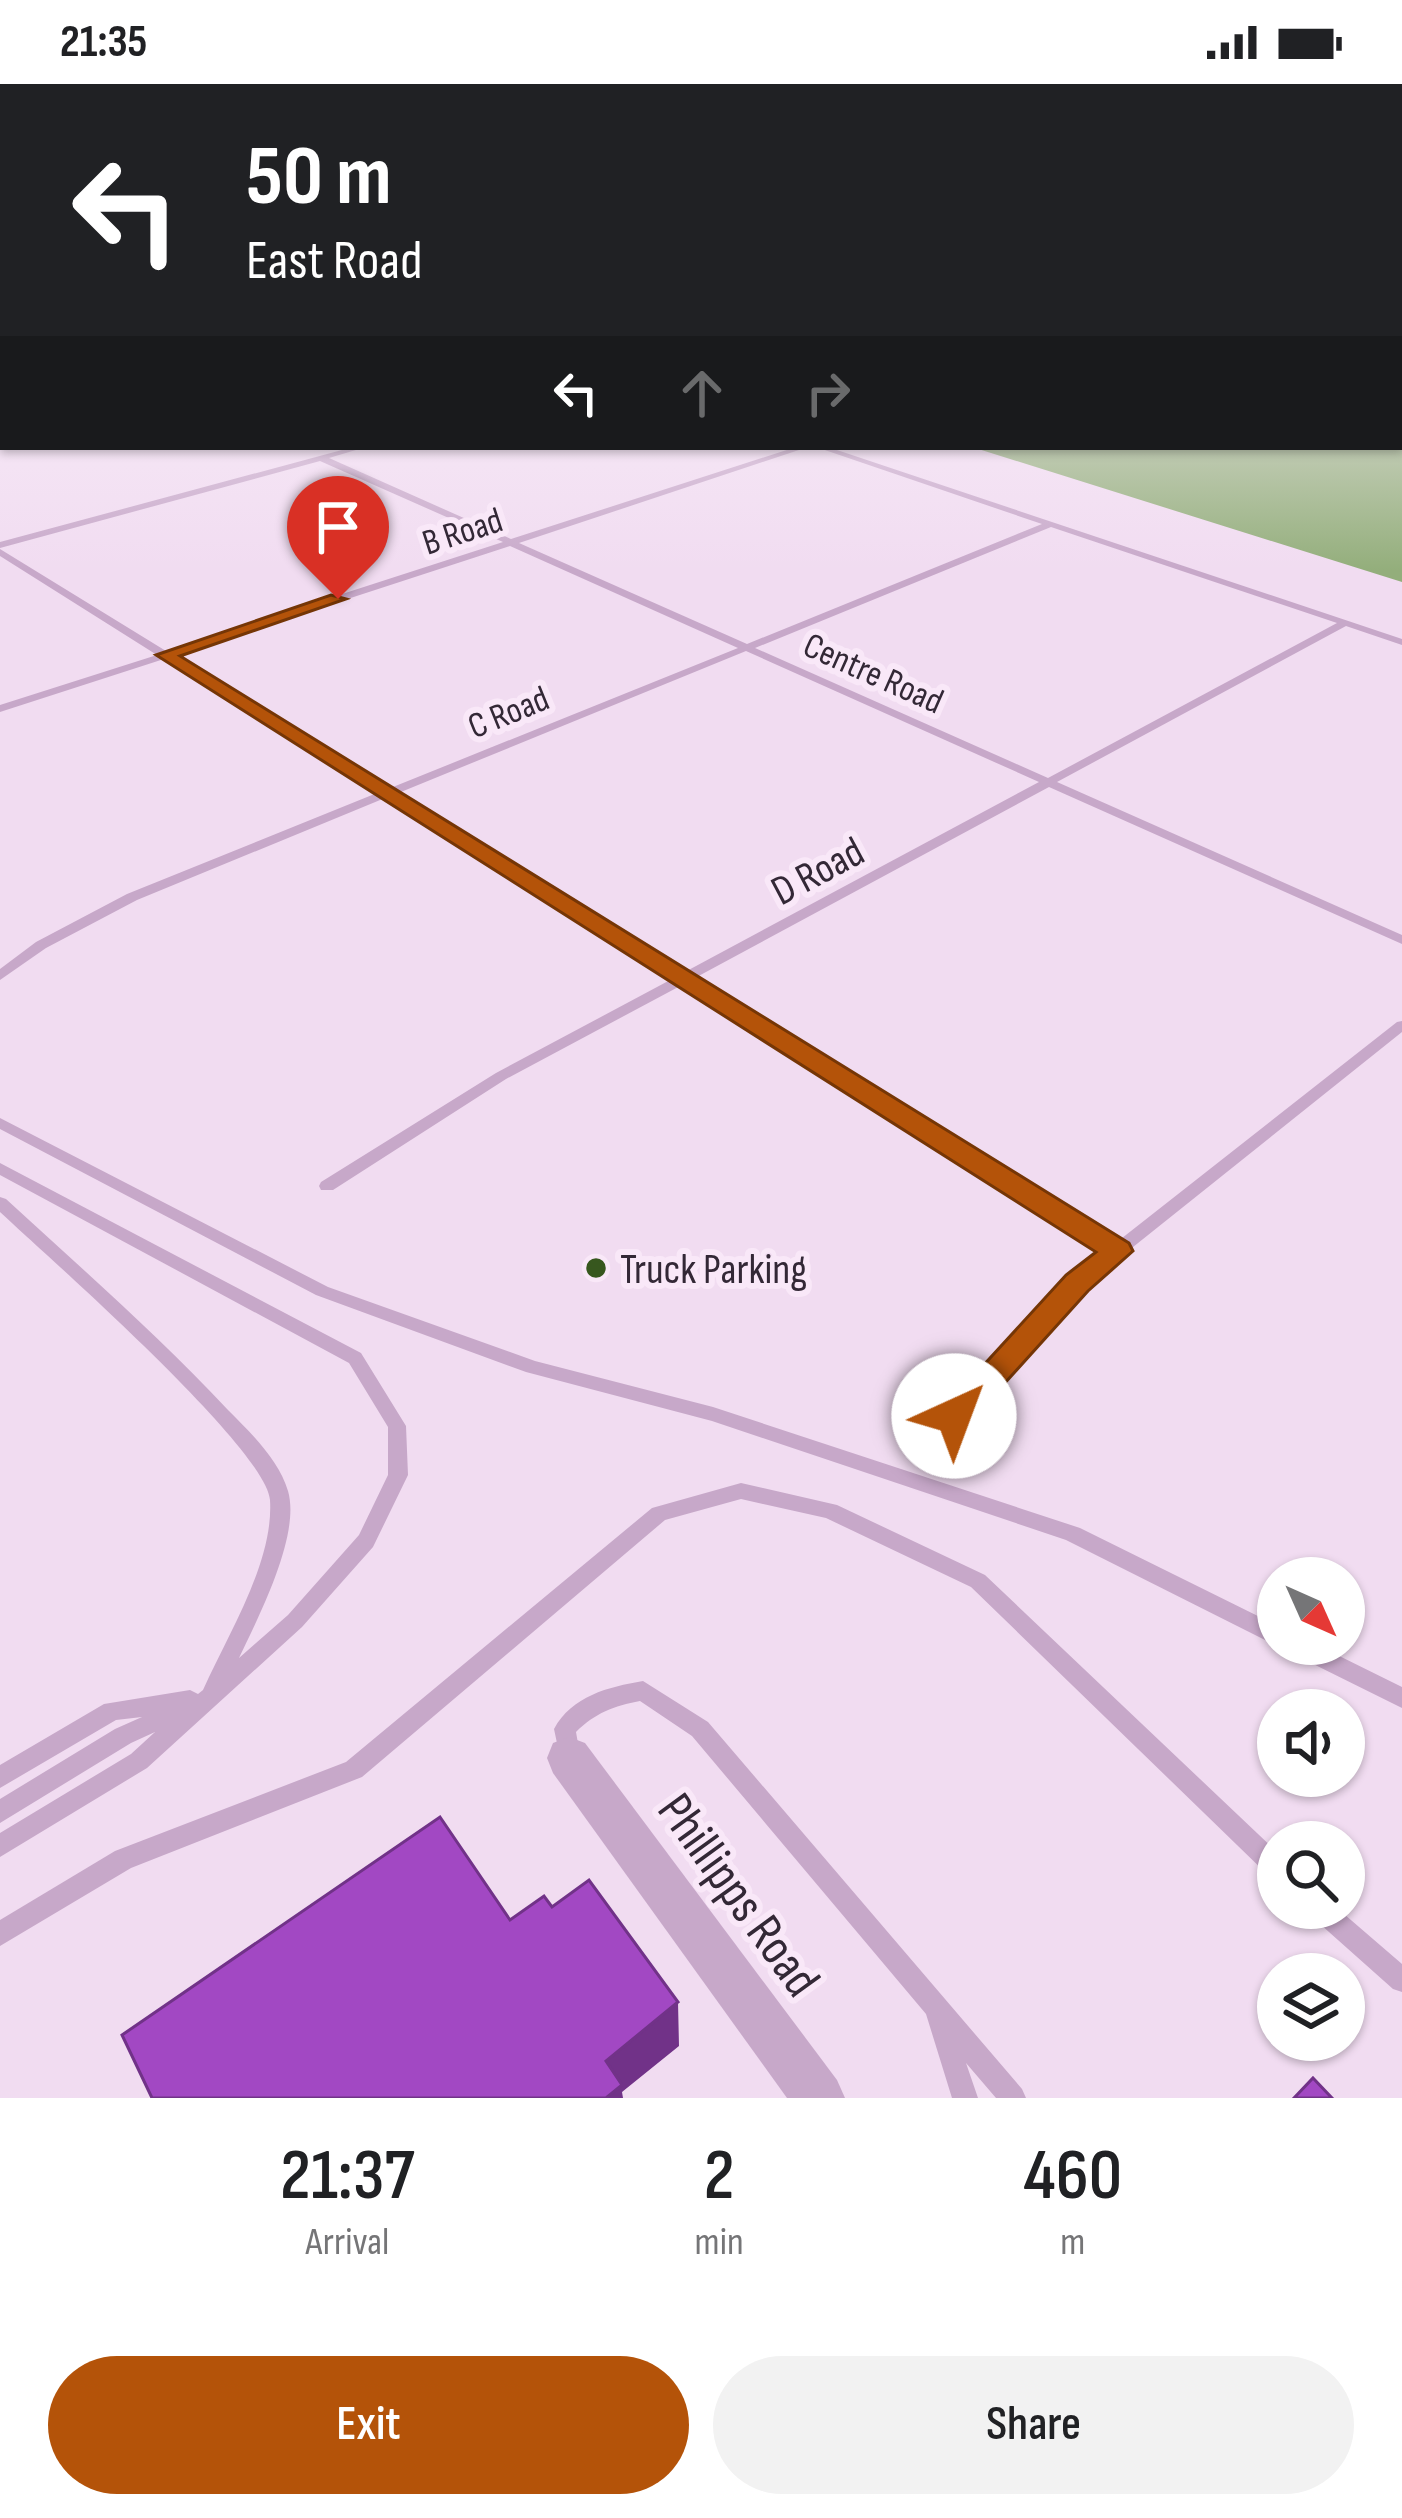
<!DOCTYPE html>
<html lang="en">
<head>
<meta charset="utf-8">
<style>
  body { margin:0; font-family:"Sofia Sans Condensed",sans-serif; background:#f2f2f2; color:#202124; height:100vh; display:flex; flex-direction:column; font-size:45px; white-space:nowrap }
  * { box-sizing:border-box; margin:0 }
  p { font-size:39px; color:#757577 }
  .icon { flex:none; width:66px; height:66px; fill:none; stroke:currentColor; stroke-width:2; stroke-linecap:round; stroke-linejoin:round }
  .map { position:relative; height:2014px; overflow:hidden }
  .panel { display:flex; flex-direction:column; background:#fff; flex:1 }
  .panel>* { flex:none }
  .guide { position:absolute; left:0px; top:0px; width:1404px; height:366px; box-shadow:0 3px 9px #0004; background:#202124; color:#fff; overflow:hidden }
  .needle { width:78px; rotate:135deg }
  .controls { position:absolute; left:1257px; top:1473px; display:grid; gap:24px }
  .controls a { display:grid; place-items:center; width:108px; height:108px; border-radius:50%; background:#fff; box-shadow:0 3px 9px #0004; font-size:60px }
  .pin { position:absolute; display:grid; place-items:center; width:102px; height:102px; color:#fff; margin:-123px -51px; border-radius:50% 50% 50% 0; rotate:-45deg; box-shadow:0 0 12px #0007 }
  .pin .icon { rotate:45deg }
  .me { position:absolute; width:132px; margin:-66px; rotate:43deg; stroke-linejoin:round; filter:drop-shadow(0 0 9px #0008) }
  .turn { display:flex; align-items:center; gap:42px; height:252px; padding:0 48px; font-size:54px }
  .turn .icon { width:156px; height:156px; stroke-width:2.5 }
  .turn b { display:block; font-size:84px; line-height:102px }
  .lanes { display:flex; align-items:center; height:114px; padding:0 48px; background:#0003; justify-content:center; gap:60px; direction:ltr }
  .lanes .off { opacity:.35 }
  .eta { display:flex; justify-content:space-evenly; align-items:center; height:204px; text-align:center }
  .eta b { font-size:72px; font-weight:600; line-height:84px }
  .primary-button { display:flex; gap:24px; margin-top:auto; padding:24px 48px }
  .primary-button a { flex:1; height:138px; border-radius:72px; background:#b45309; color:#fff; font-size:48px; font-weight:600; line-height:138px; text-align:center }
  .primary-button a+a { background:#f2f2f2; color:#202124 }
  .status { display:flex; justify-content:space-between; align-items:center; height:84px; padding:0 60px; background:#fff; direction:ltr }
  .status svg { height:33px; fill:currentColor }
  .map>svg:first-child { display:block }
  .water { fill:#93ae7b }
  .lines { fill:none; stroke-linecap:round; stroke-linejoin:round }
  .lane { fill:#c7a8c9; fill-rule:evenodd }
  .street { fill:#c7a8c9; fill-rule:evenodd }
  .shaded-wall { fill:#713288 }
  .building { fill:#a248c3; stroke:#713288; stroke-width:3 }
  .route { fill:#b45309; stroke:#753606; stroke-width:3 }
  .poi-dot { fill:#37571e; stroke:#f9e8f8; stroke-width:4.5 }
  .labels { text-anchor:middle; stroke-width:12; stroke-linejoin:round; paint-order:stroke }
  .far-street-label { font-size:36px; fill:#332836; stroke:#f9e8f8 }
  .street-label { font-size:42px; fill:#332836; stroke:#f9e8f8 }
  .poi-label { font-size:42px; fill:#332836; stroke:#f9e8f8; text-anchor:start }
  .near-street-label { font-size:51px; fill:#332836; stroke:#f9e8f8 }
</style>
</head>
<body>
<div class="status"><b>21:35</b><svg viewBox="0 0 49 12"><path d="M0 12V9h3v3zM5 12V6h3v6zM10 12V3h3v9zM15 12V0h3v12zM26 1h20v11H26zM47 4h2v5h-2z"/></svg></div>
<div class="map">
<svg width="1402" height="2014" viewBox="0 0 1402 2014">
  <rect width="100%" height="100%" fill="#f1dcf1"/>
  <path class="water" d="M 1402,287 L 1402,498 L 972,363 L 1401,363 Z"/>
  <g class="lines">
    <path class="lane" d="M 0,217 L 3,217 L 3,221 L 0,221 Z
      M 1401,256 L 1402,256 L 1402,260 L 1401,260 Z
      M 3,269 L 3,274 L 0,275 L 0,270 Z
      M 3,307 L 3,311 L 0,312 L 0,308 Z
      M 353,363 L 366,363 L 329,374 L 511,455 L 796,363 L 808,363 L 519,459 L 747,560 L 1042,440 L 816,363 L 828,363 L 1402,555 L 1402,561 L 1346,542 L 1057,698 L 1402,851 L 1402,860 L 1049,703 L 693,895 L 1117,1158 L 1397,938 L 1402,937 L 1402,948 L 1083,1203 L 961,1337 L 954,1339 L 947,1337 L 945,1332 L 947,1327 L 1071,1195 L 1106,1167 L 682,901 L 506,995 L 333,1106 L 321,1106 L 319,1102 L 321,1098 L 496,989 L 672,895 L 385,714 L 137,816 L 46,864 L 0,896 L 0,885 L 36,858 L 127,810 L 377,709 L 164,575 L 0,628 L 0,621 L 157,571 L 0,472 L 0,465 L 166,567 L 503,458 L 320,377 L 0,464 L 0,458 ZM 1051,443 L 1337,539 L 1048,694 L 755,564 ZM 510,462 L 738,564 L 388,705 L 173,572 ZM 746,567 L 1039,698 L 683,889 L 396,710 Z
      M 0,1034 L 328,1203 L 535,1277 L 713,1323 L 1080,1444 L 1278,1542 L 1278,1560 L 1281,1560 L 1278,1561 L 1271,1559 L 1066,1456 L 712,1337 L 526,1288 L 316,1211 L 0,1045 Z
      M 0,1079 L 361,1269 L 406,1342 L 408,1391 L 373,1463 L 302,1543 L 147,1684 L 0,1773 L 0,1749 L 131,1670 L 155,1648 L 131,1659 L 0,1739 L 0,1715 L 115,1645 L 142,1633 L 116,1636 L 0,1704 L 0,1681 L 104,1620 L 190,1606 L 198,1610 L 203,1606 C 228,1550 274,1478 270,1416 C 266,1364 48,1173 0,1128 L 0,1113 L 6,1115 C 81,1184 158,1251 228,1326 C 250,1348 279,1376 288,1407 C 301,1451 258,1534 239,1574 L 288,1531 L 359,1451 L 388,1391 L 388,1343 L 349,1279 L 0,1091 Z
      M 741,1399 L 837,1421 L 985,1491 L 1278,1769 L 1278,1797 L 1270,1793 L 971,1503 L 826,1434 L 741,1415 L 665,1436 L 362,1693 L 131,1784 L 0,1862 L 0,1836 L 115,1767 L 346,1678 L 652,1424 Z
      M 1283,1560 L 1315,1560 L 1402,1603 L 1402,1624 L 1287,1567 Z
      M 643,1597 L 708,1638 L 1022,2005 L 1026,2014 L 996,2014 L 966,1979 L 978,2014 L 952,2014 L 926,1930 L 692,1652 L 640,1617 C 614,1622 595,1629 576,1648 L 580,1671 L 577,1678 L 569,1681 L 561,1678 L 554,1645 C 572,1612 608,1603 643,1597 Z
      M 1307,1824 L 1337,1824 L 1402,1880 L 1402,1908 L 1393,1905 L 1311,1832 Z"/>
    <path class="street" d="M 569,1653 L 585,1659 L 837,1996 L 845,2014 L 787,2014 L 553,1689 L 547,1674 L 553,1659 Z"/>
  </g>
  <path class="shaded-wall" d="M 678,1918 L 679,1962 L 622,2008 L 623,2014 L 606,2014 L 606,1977 Z"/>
  <path class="building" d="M 440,1733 L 510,1836 L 544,1812 L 552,1823 L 589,1796 L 678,1918 L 606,1977 L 622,2001 L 606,2014 L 152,2014 L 122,1951 Z
    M 1313,1994 L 1332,2014 L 1294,2014 Z"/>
  <linearGradient id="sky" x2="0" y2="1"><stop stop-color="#86b2bc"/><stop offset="0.42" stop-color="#f9eff9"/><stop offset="1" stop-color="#f9eff9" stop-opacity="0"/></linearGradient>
  <rect width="1402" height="487" fill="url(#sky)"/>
  <path class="route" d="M 331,511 L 346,515 L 180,572 L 1129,1159 L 1133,1167 L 1088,1207 L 966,1342 L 954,1345 L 942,1342 L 937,1332 L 1066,1191 L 1096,1168 L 156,571 Z"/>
  <circle class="poi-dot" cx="596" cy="1184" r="12"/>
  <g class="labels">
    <g class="far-street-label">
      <text transform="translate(462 446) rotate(-18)" y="13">B Road</text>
      <text transform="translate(874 588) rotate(24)" y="13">Centre Road</text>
      <text transform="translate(508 627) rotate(-22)" y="13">C Road</text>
    </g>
    <g class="street-label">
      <text transform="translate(817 786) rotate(-28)" y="15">D Road</text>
    </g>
    <g class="poi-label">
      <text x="620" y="1199">Truck Parking</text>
    </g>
    <g class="near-street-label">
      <text transform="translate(740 1810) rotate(54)" y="18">Phillipps Road</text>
    </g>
  </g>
</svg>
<div class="controls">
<a><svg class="needle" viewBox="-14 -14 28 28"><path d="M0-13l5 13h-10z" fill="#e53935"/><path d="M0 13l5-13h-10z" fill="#757577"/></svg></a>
<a><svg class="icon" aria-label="sound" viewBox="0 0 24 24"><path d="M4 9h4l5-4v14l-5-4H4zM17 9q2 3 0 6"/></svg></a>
<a><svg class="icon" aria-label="search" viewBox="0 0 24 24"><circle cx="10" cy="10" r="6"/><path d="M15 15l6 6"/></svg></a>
<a><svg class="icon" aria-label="layers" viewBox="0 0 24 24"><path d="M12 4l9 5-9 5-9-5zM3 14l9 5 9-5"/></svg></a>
</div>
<div class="pin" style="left:338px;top:515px;background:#d93025"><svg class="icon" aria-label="arrive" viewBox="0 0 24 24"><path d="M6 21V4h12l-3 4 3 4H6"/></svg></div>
<svg class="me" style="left:954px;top:1332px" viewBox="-20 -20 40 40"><circle r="19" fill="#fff"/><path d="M0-13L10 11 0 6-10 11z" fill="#b45309"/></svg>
<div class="guide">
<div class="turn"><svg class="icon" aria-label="left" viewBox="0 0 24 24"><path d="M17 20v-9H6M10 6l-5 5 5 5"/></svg><div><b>50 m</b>East Road</div></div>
<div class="lanes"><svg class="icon" aria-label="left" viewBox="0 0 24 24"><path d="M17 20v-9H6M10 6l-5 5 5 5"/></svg><svg class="icon off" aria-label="ahead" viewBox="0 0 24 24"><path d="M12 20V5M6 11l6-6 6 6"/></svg><svg class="icon off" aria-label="right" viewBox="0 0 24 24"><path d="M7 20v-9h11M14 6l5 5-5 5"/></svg></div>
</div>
</div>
<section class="panel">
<div class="eta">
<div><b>21:37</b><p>Arrival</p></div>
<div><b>2</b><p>min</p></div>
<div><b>460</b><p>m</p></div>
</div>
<div class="primary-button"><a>Exit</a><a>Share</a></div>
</section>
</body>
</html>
